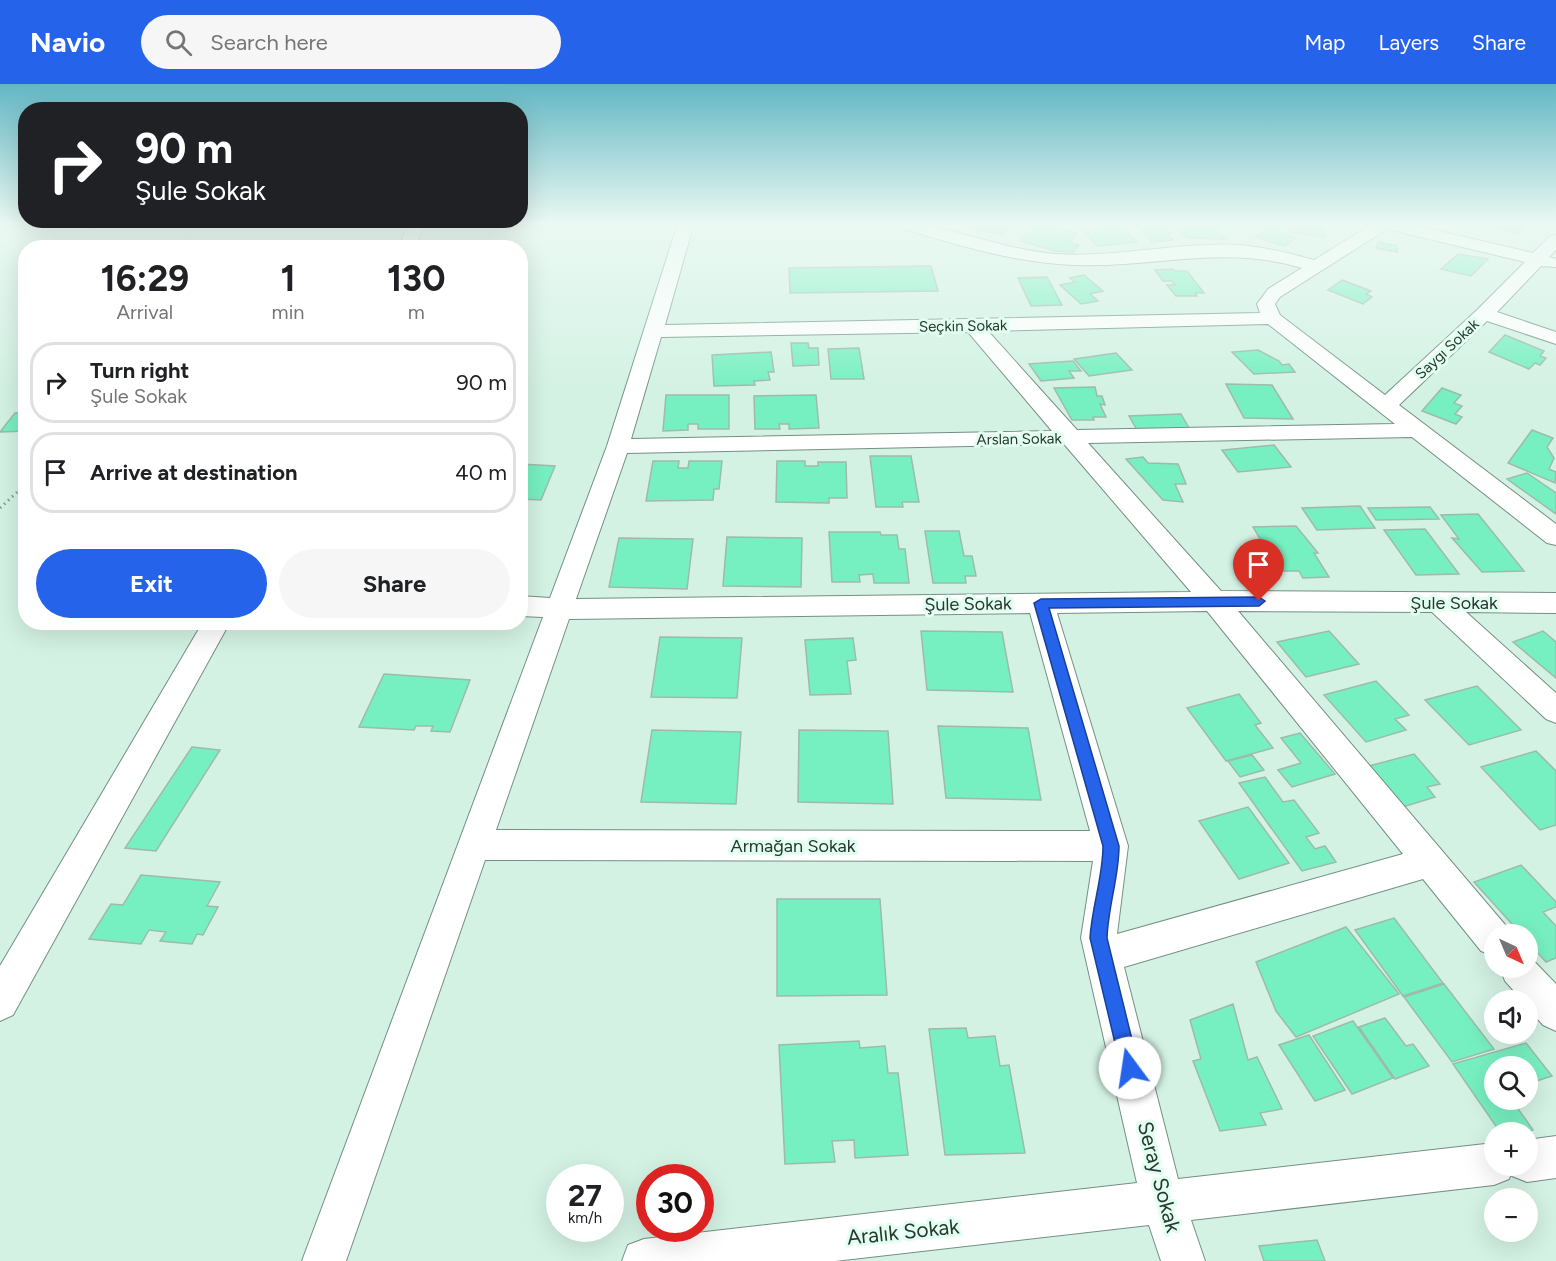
<!DOCTYPE html>
<html lang="en">
<head>
<meta charset="utf-8">
<style>
  body { margin:0; font-family:Figtree,sans-serif; background:#f6f6f6; color:#202124; height:100vh; display:flex; flex-direction:column; font-size:22px; white-space:nowrap }
  * { box-sizing:border-box; margin:0 }
  p { font-size:20px; color:#757577 }
  .icon { flex:none; width:33px; height:33px; fill:none; stroke:currentColor; stroke-width:2; stroke-linecap:round; stroke-linejoin:round }
  .map { position:relative; flex:1; overflow:hidden }
  .side { position:absolute; left:18px; top:156px; width:510px; height:390px; display:flex; flex-direction:column; background:#fff; border-radius:24px; box-shadow:0 6px 24px #0002 }
  .side>* { flex:none }
  .guide { position:absolute; left:18px; top:18px; width:510px; height:126px; border-radius:24px; box-shadow:0 6px 24px #0002; background:#202124; color:#fff; overflow:hidden }
  .needle { width:39px; rotate:136deg }
  .controls { position:absolute; left:1484px; top:840px; display:grid; gap:12px }
  .controls a { display:grid; place-items:center; width:54px; height:54px; border-radius:50%; background:#fff; box-shadow:0 6px 24px #0002; font-size:30px }
  .speed { position:absolute; left:546px; top:1080px; display:flex; gap:12px; font-size:30px; font-weight:700; text-align:center }
  .speed>* { display:grid; place-content:center; width:78px; height:78px; border-radius:50%; background:#fff; box-shadow:0 6px 24px #0002; line-height:1 }
  .speed small { font-size:15px; font-weight:400 }
  .speed .limit { border:9px solid #d22; background:#fff; color:#111 }
  .pin { position:absolute; display:grid; place-items:center; width:51px; height:51px; color:#fff; margin:-62px -26px; border-radius:50% 50% 50% 0; rotate:-45deg; box-shadow:0 0 6px #0007 }
  .pin .icon { rotate:45deg }
  .me { position:absolute; width:66px; margin:-33px; rotate:346deg; stroke-linejoin:round; filter:drop-shadow(0 0 4px #0008) }
  .turn { display:flex; align-items:center; gap:21px; height:126px; padding:0 18px; font-size:27px }
  .turn .icon { width:78px; height:78px; stroke-width:2.5 }
  .turn b { display:block; font-size:42px; line-height:51px }
  .eta { display:flex; justify-content:space-evenly; align-items:center; height:102px; text-align:center }
  .eta b { font-size:36px; font-weight:700; line-height:42px }
  .action { display:flex; gap:12px; margin-top:auto; padding:12px 18px }
  .action a { flex:1; height:69px; border-radius:36px; background:#2563eb; color:#fff; font-size:24px; font-weight:700; line-height:69px; text-align:center }
  .action a+a { background:#f6f6f6; color:#202124 }
  ul { padding:0; list-style:none }
  li { display:flex; align-items:center; gap:18px; height:81px; margin:0 12px 9px; padding:0 6px; border:3px solid #e0e0e0; border-radius:24px }
  li div { flex:1 }
  li b { display:block; font-size:22px }
  li em { font-style:normal }
  header { display:flex; align-items:center; gap:36px; box-sizing:border-box; height:84px; padding:0 30px; background:#2563eb; color:#fff }
  header strong { font-size:28px }
  nav { display:flex; gap:33px; margin-inline-start:auto; font-size:21px }
  .search { width:420px; height:54px; background:#f6f6f6; display:flex; align-items:center; gap:15px; box-sizing:border-box; padding:0 21px; border-radius:33px; color:#757577; font-size:22px }
  .map>svg:first-child { display:block }
  .building { fill:#77f0c1; stroke:#9dbaad; stroke-width:1.5 }
  .lines { fill:none; stroke-linecap:round; stroke-linejoin:round }
  .street-casing { stroke:#749083; stroke-width:2 }
  .path-far1 { stroke:#869c91; stroke-width:2; stroke-dasharray:1 3; stroke-linecap:butt }
  .path { stroke:#869c91; stroke-width:3; stroke-dasharray:1.5 4; stroke-linecap:butt }
  .street { fill:#fff; fill-rule:evenodd }
  .route { fill:#2563eb; stroke:#184099; stroke-width:1.5 }
  .labels { text-anchor:middle; stroke-width:6; stroke-linejoin:round; paint-order:stroke }
  .far-street-label { font-size:15px; fill:#2a3630; stroke:#e0fff1 }
  .street-label { font-size:18px; fill:#2a3630; stroke:#e0fff1 }
  .near-street-label { font-size:21px; fill:#2a3630; stroke:#e0fff1 }
</style>
</head>
<body>
<header>
<strong>Navio</strong>
<div class="search"><svg class="icon" aria-label="search" viewBox="0 0 24 24"><circle cx="10" cy="10" r="6"/><path d="M15 15l6 6"/></svg>Search here</div>
<nav><a>Map</a><a>Layers</a><a>Share</a></nav>
</header>
<div class="map">
<svg width="1556" height="1177" viewBox="0 0 1556 1177">
  <rect width="100%" height="100%" fill="#d3f2e4"/>
  <path class="building" d="M 970,139 L 1011,139 L 1003,151 L 966,143 Z
    M 1157,139 L 1171,149 L 1166,149 L 1173,156 L 1152,158 L 1136,141 Z
    M 1210,139 L 1225,155 L 1187,154 L 1174,140 Z
    M 1236,139 L 1274,139 L 1277,145 L 1237,142 Z
    M 1289,139 L 1323,142 L 1324,153 L 1289,148 Z
    M 1482,139 L 1514,139 L 1526,143 L 1517,150 Z
    M 1038,140 L 1077,150 L 1069,158 L 1079,161 L 1073,168 L 1055,167 L 1020,157 Z
    M 1121,142 L 1137,158 L 1097,162 L 1083,146 Z
    M 1270,144 L 1296,154 L 1284,162 L 1255,153 Z
    M 1379,158 L 1397,162 L 1397,168 L 1376,164 Z
    M 1458,170 L 1488,175 L 1471,192 L 1441,185 Z
    M 931,182 L 938,207 L 790,209 L 789,184 Z
    M 1173,185 L 1175,187 L 1187,187 L 1204,209 L 1195,209 L 1197,212 L 1176,212 L 1167,201 L 1175,201 L 1172,197 L 1163,197 L 1155,186 Z
    M 1084,191 L 1103,207 L 1090,210 L 1098,217 L 1081,220 L 1060,201 L 1075,198 L 1070,194 Z
    M 1047,193 L 1062,221 L 1031,222 L 1018,194 Z
    M 1342,196 L 1371,207 L 1366,210 L 1372,213 L 1363,220 L 1328,206 Z
    M 1505,251 L 1544,267 L 1540,272 L 1546,274 L 1540,281 L 1535,279 L 1529,285 L 1489,268 Z
    M 791,259 L 808,259 L 809,264 L 818,264 L 819,281 L 793,282 Z
    M 859,264 L 864,295 L 831,295 L 828,265 Z
    M 1258,266 L 1279,277 L 1282,281 L 1289,280 L 1295,288 L 1254,290 L 1232,268 Z
    M 771,268 L 774,288 L 768,288 L 770,296 L 754,297 L 755,301 L 714,302 L 712,271 Z
    M 1116,269 L 1132,286 L 1089,292 L 1074,275 Z
    M 1073,277 L 1081,287 L 1069,287 L 1074,294 L 1041,297 L 1029,280 Z
    M 1226,300 L 1272,301 L 1293,335 L 1244,334 Z
    M 1095,303 L 1097,312 L 1102,312 L 1105,321 L 1100,320 L 1106,333 L 1093,333 L 1094,336 L 1072,336 L 1054,304 Z
    M 1442,304 L 1461,311 L 1454,319 L 1462,322 L 1455,330 L 1462,333 L 1456,340 L 1422,327 Z
    M 666,311 L 729,311 L 729,345 L 698,345 L 698,340 L 688,340 L 688,346 L 663,347 Z
    M 816,311 L 819,344 L 789,345 L 789,340 L 779,340 L 780,345 L 755,345 L 754,312 Z
    M 26,328 L 26,347 L 0,348 L 15,329 Z
    M 1181,330 L 1189,344 L 1137,346 L 1129,332 Z
    M 1532,346 L 1553,354 L 1547,363 L 1554,374 L 1549,385 L 1556,388 L 1555,399 L 1508,379 Z
    M 1274,361 L 1291,383 L 1238,388 L 1222,366 Z
    M 870,372 L 911,372 L 919,418 L 902,418 L 903,423 L 876,423 Z
    M 1143,373 L 1148,379 L 1178,380 L 1186,400 L 1175,400 L 1183,418 L 1163,416 L 1126,375 Z
    M 653,377 L 679,377 L 678,384 L 688,384 L 689,377 L 722,377 L 719,405 L 714,405 L 713,416 L 646,417 Z
    M 777,377 L 805,377 L 805,382 L 818,382 L 818,378 L 846,378 L 847,414 L 829,414 L 829,419 L 776,418 Z
    M 520,380 L 555,382 L 541,416 L 520,415 Z
    M 1527,389 L 1556,409 L 1556,430 L 1507,395 Z
    M 1360,422 L 1375,444 L 1317,446 L 1302,424 Z
    M 1430,423 L 1439,435 L 1376,436 L 1368,424 Z
    M 1478,430 L 1524,487 L 1482,488 L 1452,454 L 1459,455 L 1441,431 Z
    M 1296,442 L 1318,469 L 1314,469 L 1329,493 L 1303,494 L 1299,487 L 1279,487 L 1253,443 Z
    M 1425,445 L 1459,490 L 1416,491 L 1384,446 Z
    M 925,447 L 959,447 L 964,472 L 972,472 L 976,492 L 965,492 L 966,499 L 933,499 Z
    M 829,448 L 880,448 L 881,451 L 897,451 L 899,465 L 905,465 L 909,499 L 874,499 L 873,490 L 859,491 L 860,498 L 832,498 Z
    M 727,453 L 802,454 L 801,503 L 723,502 Z
    M 619,454 L 693,455 L 687,505 L 609,503 Z
    M 921,547 L 1002,548 L 1013,608 L 927,606 Z
    M 1329,547 L 1359,580 L 1306,593 L 1277,558 Z
    M 1543,547 L 1556,558 L 1556,594 L 1513,558 Z
    M 660,553 L 742,554 L 737,614 L 651,613 Z
    M 853,554 L 856,576 L 847,577 L 851,610 L 810,611 L 805,556 Z
    M 384,590 L 470,596 L 450,648 L 431,647 L 433,642 L 416,642 L 414,646 L 359,643 Z
    M 1376,597 L 1409,631 L 1395,635 L 1406,646 L 1366,658 L 1324,611 Z
    M 1477,602 L 1521,646 L 1469,661 L 1425,616 Z
    M 1239,610 L 1261,639 L 1255,641 L 1273,664 L 1226,677 L 1187,624 Z
    M 938,642 L 1028,644 L 1041,716 L 946,714 Z
    M 652,646 L 741,648 L 736,720 L 641,718 Z
    M 799,646 L 888,647 L 893,720 L 798,718 Z
    M 1300,649 L 1335,690 L 1292,703 L 1278,686 L 1301,679 L 1281,654 Z
    M 192,663 L 220,666 L 156,767 L 125,764 Z
    M 1536,667 L 1556,687 L 1556,741 L 1540,746 L 1481,683 Z
    M 1414,670 L 1440,700 L 1427,703 L 1435,713 L 1403,723 L 1369,682 Z
    M 1252,671 L 1264,686 L 1240,693 L 1228,677 Z
    M 1265,693 L 1283,718 L 1294,716 L 1319,749 L 1306,753 L 1315,765 L 1325,762 L 1336,778 L 1302,787 L 1239,699 Z
    M 1248,723 L 1289,779 L 1239,795 L 1199,737 Z
    M 1521,781 L 1556,818 L 1556,823 L 1543,828 L 1556,842 L 1556,874 L 1546,878 L 1527,857 L 1527,850 L 1521,850 L 1474,798 Z
    M 141,791 L 220,798 L 207,822 L 218,823 L 203,851 L 197,850 L 192,860 L 160,857 L 166,848 L 149,846 L 141,860 L 89,855 L 111,820 L 123,821 Z
    M 777,815 L 880,815 L 887,911 L 777,912 Z
    M 1394,834 L 1443,899 L 1403,912 L 1355,846 Z
    M 1346,843 L 1399,910 L 1296,953 L 1276,927 L 1256,878 Z
    M 1444,900 L 1494,965 L 1452,978 L 1404,913 Z
    M 1233,920 L 1248,976 L 1257,973 L 1282,1025 L 1260,1029 L 1266,1041 L 1220,1047 L 1193,977 L 1201,975 L 1190,936 Z
    M 1385,934 L 1406,962 L 1413,960 L 1429,982 L 1395,995 L 1359,943 Z
    M 1353,937 L 1393,994 L 1352,1010 L 1313,952 Z
    M 966,944 L 968,954 L 995,952 L 1000,982 L 1009,981 L 1025,1069 L 945,1071 L 929,945 Z
    M 1309,951 L 1345,1006 L 1315,1017 L 1279,961 Z
    M 859,957 L 860,964 L 885,962 L 888,989 L 898,989 L 908,1071 L 855,1074 L 854,1056 L 832,1057 L 835,1078 L 785,1080 L 779,961 Z
    M 1526,959 L 1552,992 L 1527,1000 L 1527,982 L 1494,982 L 1494,1016 L 1512,1016 L 1533,1046 L 1524,1048 L 1500,1048 L 1453,980 Z
    M 1317,1156 L 1325,1177 L 1264,1177 L 1259,1162 Z"/>
  <g class="lines">
    <defs>
      <path id="street" d="M 67,139 L 103,139 C 96,147 78,147 68,145 Z
        M 409,139 L 425,139 L 415,164 L 398,164 Z
        M 678,139 L 694,139 L 665,241 L 1260,229 L 1257,220 L 1268,205 L 1302,184 C 1222,160 1155,184 1075,181 C 1014,179 955,160 897,143 L 895,139 C 948,139 1000,166 1056,170 C 1117,174 1177,158 1238,161 C 1264,163 1289,169 1314,176 L 1374,139 L 1404,139 L 1533,169 L 1550,152 L 1556,151 L 1556,166 L 1549,173 L 1556,175 L 1556,183 L 1541,182 L 1497,228 L 1556,248 L 1556,260 L 1487,237 L 1399,321 L 1556,440 L 1556,461 L 1547,459 L 1412,353 L 1088,359 L 1221,507 L 1556,509 L 1556,529 L 1466,528 L 1556,609 L 1556,639 L 1546,635 L 1432,528 L 1238,527 L 1507,843 L 1510,850 L 1494,850 L 1494,872 L 1481,867 L 1423,795 L 1124,883 L 1178,1095 L 1494,1059 L 1494,1082 L 1527,1082 L 1527,1056 L 1556,1052 L 1556,1094 L 1527,1098 L 1512,1092 L 1511,1089 L 1509,1095 L 1494,1101 L 1191,1136 L 1205,1177 L 1161,1177 L 1149,1141 L 835,1177 L 622,1177 L 628,1161 L 644,1155 L 1137,1099 L 1081,854 L 1093,777 L 485,776 L 346,1177 L 302,1177 L 543,533 L 520,532 L 520,512 L 550,514 L 607,362 ZM 1387,145 L 1525,178 L 1477,226 L 1385,311 L 1280,231 L 1275,220 L 1280,213 ZM 1268,240 L 1395,340 L 1077,346 L 988,247 ZM 968,248 L 1052,347 L 631,355 L 661,253 ZM 1064,360 L 1191,508 L 576,515 L 627,369 ZM 1207,527 L 1403,770 L 1117,850 L 1128,762 L 1057,529 ZM 1030,529 L 1090,747 L 496,746 L 569,535 Z
        M 203,538 L 230,538 L 13,931 L 0,937 L 0,882 Z
        M 1527,870 L 1556,900 L 1556,947 L 1543,941 L 1527,923 L 1527,916 L 1522,916 L 1505,897 L 1500,884 L 1527,884 Z"/>
    </defs>
    <use href="#street" class="street-casing"/>
    <path class="path-far1" d="M 0,144 L 50,142
      M 180,164 L 197,139"/>
    <path class="path" d="M 0,424 L 26,400"/>
    <use href="#street" class="street"/>
  </g>
  <linearGradient id="sky" x2="0" y2="1"><stop stop-color="#63b7c4"/><stop offset="0.46" stop-color="#ebf9f3"/><stop offset="1" stop-color="#ebf9f3" stop-opacity="0"/></linearGradient>
  <rect width="1556" height="304" fill="url(#sky)"/>
  <path class="route" d="M 1259,513 L 1265,517 L 1259,522 L 1049,524 L 1119,762 C 1119,793 1108,822 1107,854 L 1139,984 L 1137,991 L 1130,994 L 1123,991 L 1121,984 L 1090,854 C 1092,822 1103,793 1103,762 L 1034,519 L 1041,515 Z"/>
  <g class="labels">
    <g class="far-street-label">
      <text transform="translate(963 242) rotate(-1)" y="5">Seçkin Sokak</text>
      <text transform="translate(1447 265) rotate(-43)" y="5">Saygı Sokak</text>
      <text transform="translate(1019 355) rotate(-1)" y="5">Arslan Sokak</text>
    </g>
    <g class="street-label">
      <text x="1454" y="525">Şule Sokak</text>
      <text transform="translate(968 520) rotate(-1)" y="6">Şule Sokak</text>
      <text x="793" y="768">Armağan Sokak</text>
    </g>
    <g class="near-street-label">
      <text transform="translate(1159 1093) rotate(75)" y="7">Seray Sokak</text>
      <text transform="translate(903 1148) rotate(-6)" y="7">Aralık Sokak</text>
    </g>
  </g>
</svg>
<div class="controls">
<a><svg class="needle" viewBox="-14 -14 28 28"><path d="M0-13l5 13h-10z" fill="#e53935"/><path d="M0 13l5-13h-10z" fill="#757577"/></svg></a>
<a><svg class="icon" aria-label="sound" viewBox="0 0 24 24"><path d="M4 9h4l5-4v14l-5-4H4zM17 9q2 3 0 6"/></svg></a>
<a><svg class="icon" aria-label="search" viewBox="0 0 24 24"><circle cx="10" cy="10" r="6"/><path d="M15 15l6 6"/></svg></a>
<a>+</a>
<a>−</a>
</div>
<div class="speed"><div>27<small>km/h</small></div><div class="limit">30</div></div>
<div class="pin" style="left:1259px;top:517px;background:#d93025"><svg class="icon" aria-label="arrive" viewBox="0 0 24 24"><path d="M6 21V4h12l-3 4 3 4H6"/></svg></div>
<svg class="me" style="left:1130px;top:984px" viewBox="-20 -20 40 40"><circle r="19" fill="#fff"/><path d="M0-13L10 11 0 6-10 11z" fill="#2563eb"/></svg>
<div class="guide">
<div class="turn"><svg class="icon" aria-label="right" viewBox="0 0 24 24"><path d="M7 20v-9h11M14 6l5 5-5 5"/></svg><div><b>90 m</b>Şule Sokak</div></div>
</div>
<section class="side">
<div class="eta">
<div><b>16:29</b><p>Arrival</p></div>
<div><b>1</b><p>min</p></div>
<div><b>130</b><p>m</p></div>
</div>
<ul>
<li><svg class="icon" aria-label="right" viewBox="0 0 24 24"><path d="M7 20v-9h11M14 6l5 5-5 5"/></svg><div><b>Turn right</b><p>Şule Sokak</p></div><em>90 m</em></li>
<li><svg class="icon" aria-label="arrive" viewBox="0 0 24 24"><path d="M6 21V4h12l-3 4 3 4H6"/></svg><div><b>Arrive at destination</b></div><em>40 m</em></li>
</ul>
<div class="action"><a>Exit</a><a>Share</a></div>
</section>
</div>
</body>
</html>
